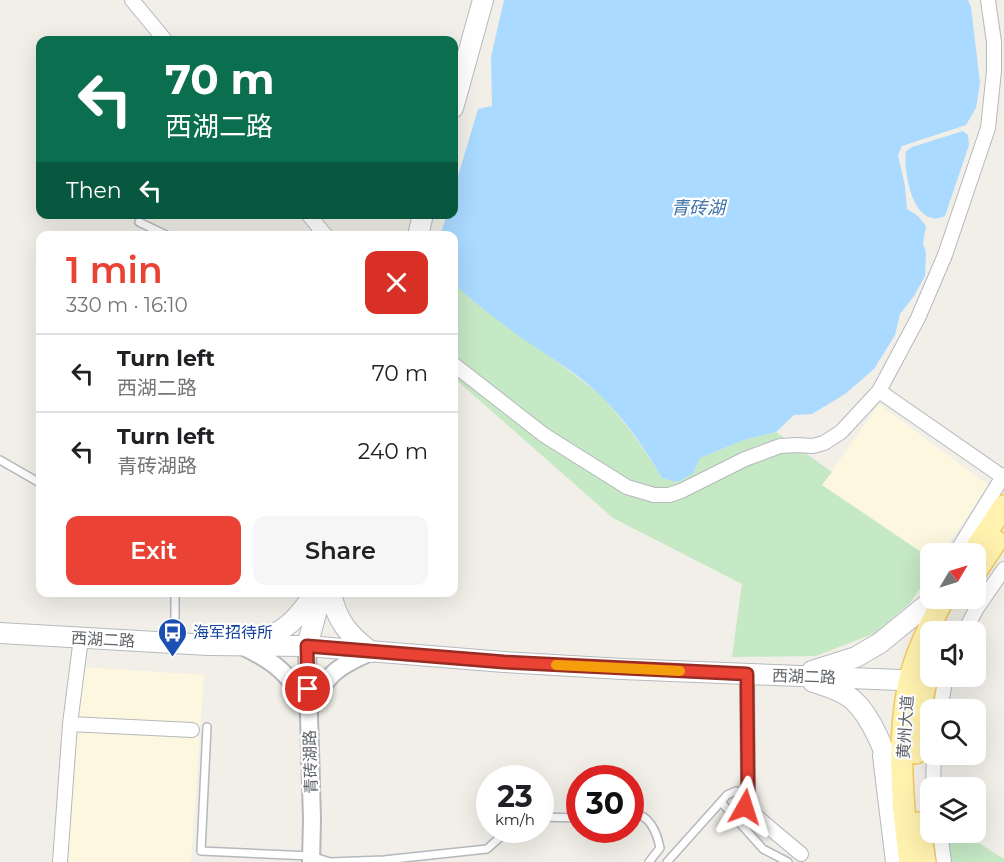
<!DOCTYPE html>
<html lang="en">
<head>
<meta charset="utf-8">
<style>
  body { margin:0; font-family:Montserrat,"Noto Sans SC",sans-serif; background:#f6f6f6; color:#202124; height:100vh; display:flex; flex-direction:column; font-size:22px; white-space:nowrap }
  * { box-sizing:border-box; margin:0 }
  p { font-size:20px; color:#757577 }
  .icon { flex:none; width:33px; height:33px; fill:none; stroke:currentColor; stroke-width:2; stroke-linecap:round; stroke-linejoin:round }
  .map { position:relative; flex:1; overflow:hidden }
  .side { position:absolute; left:36px; top:231px; width:422px; height:366px; display:flex; flex-direction:column; background:#fff; border-radius:12px; box-shadow:0 6px 24px #0002 }
  .side>* { flex:none }
  .top-card { position:absolute; left:36px; top:36px; width:422px; height:183px; border-radius:12px; box-shadow:0 6px 24px #0002; background:#0b6e4f; color:#fff; overflow:hidden }
  .needle { width:39px; rotate:52deg }
  .fabs { position:absolute; left:920px; top:543px; display:grid; gap:12px }
  .fabs a { display:grid; place-items:center; width:66px; height:66px; border-radius:12px; background:#fff; box-shadow:0 6px 24px #0002; font-size:30px }
  .speed { position:absolute; left:476px; top:765px; display:flex; gap:12px; font-size:30px; font-weight:700; text-align:center }
  .speed>* { display:grid; place-content:center; width:78px; height:78px; border-radius:50%; background:#fff; box-shadow:0 6px 24px #0002; line-height:1 }
  .speed small { font-size:15px; font-weight:400 }
  .speed .limit { border:9px solid #d22; background:#fff; color:#111 }
  .pin { position:absolute; display:grid; place-items:center; width:51px; height:51px; color:#fff; margin:-26px; border:3px solid #fff; border-radius:50%; box-shadow:0 2px 6px #0007 }
  .me { position:absolute; width:66px; margin:-33px; rotate:6deg; stroke-linejoin:round; filter:drop-shadow(0 0 4px #0008) }
  .turn { display:flex; align-items:center; gap:21px; height:126px; padding:0 30px; font-size:27px }
  .turn .icon { width:78px; height:78px; stroke-width:2.5 }
  .turn b { display:block; font-size:42px; line-height:51px }
  .then { display:flex; align-items:center; height:57px; padding:0 30px; background:#0003; gap:12px; font-size:22px }
  .round { display:grid; place-items:center; flex:none; width:63px; height:63px; border-radius:12px; background:#f6f6f6 }
  .head { display:flex; align-items:center; justify-content:space-between; height:102px; padding:0 30px }
  h1 { font-size:36px; font-weight:600; line-height:45px; color:#ea4335 }
  .button { display:flex; gap:12px; margin-top:auto; padding:12px 30px }
  .button a { flex:1; height:69px; border-radius:12px; background:#ea4335; color:#fff; font-size:24px; font-weight:600; line-height:69px; text-align:center }
  .button a+a { background:#f6f6f6; color:#202124 }
  ul { padding:0; list-style:none }
  li { display:flex; align-items:center; gap:18px; height:78px; padding:0 30px; border-top:2px solid #e0e0e0 }
  li div { flex:1 }
  li b { display:block; font-size:22px }
  li em { font-style:normal }
  .map>svg:first-child { display:block }
  .commercial { fill:#fef7e0 }
  .green { fill:#c5e8c5 }
  .water { fill:#aadaff }
  .lines { fill:none; stroke-linecap:round; stroke-linejoin:round }
  .service-casing { stroke:#b5b8bc; stroke-width:10 }
  .minor-casing { stroke:#b5b8bc; stroke-width:16 }
  .tertiary-casing { stroke:#b5b8bc; stroke-width:20 }
  .secondary-casing { stroke:#b6babf; stroke-width:22 }
  .primary-casing { stroke:#f2c960; stroke-width:24 }
  .service { stroke:#fff; stroke-width:7 }
  .minor { stroke:#fff; stroke-width:14 }
  .tertiary { stroke:#fff; stroke-width:16 }
  .secondary { stroke:#fff; stroke-width:20 }
  .primary { stroke:#fff2af; stroke-width:21 }
  .route-casing { stroke:#982c22; stroke-width:15 }
  .route { stroke:#ea4335; stroke-width:10 }
  .slow { stroke:#f59e0b; stroke-width:10 }
  .labels { text-anchor:middle; stroke-width:4.5; stroke-linejoin:round; paint-order:stroke }
  .transit-label { font-size:16px; fill:#164399; stroke:#fff; text-anchor:start }
  .street-label { font-size:16px; fill:#5f6368; stroke:#fff }
  .water-label { font-size:18px; font-style:italic; fill:#4174aa; stroke:#fff }
</style>
</head>
<body>
<div class="map">
<svg width="1004" height="862" viewBox="0 0 1004 862">
  <rect width="100%" height="100%" fill="#f1efe8"/>
  <path class="commercial" d="M 879,404 L 988,485 L 943,553 L 930,554 L 930,558 L 822,485 Z
    M 83,667 L 204,675 L 191,862 L 66,862 Z"/>
  <path class="green" d="M 453,283 L 601,395 C 624,421 644,448 662,478 L 693,473 L 700,458 L 744,440 L 776,432 L 832,472 L 822,485 L 930,558 L 930,574 L 910,603 L 875,633 L 816,656 L 732,657 L 742,584 L 613,518 L 453,377 Z
    M 950,833 L 963,833 L 1004,859 L 1004,862 L 950,862 L 947,845 Z"/>
  <path class="water" d="M 504,0 L 968,0 L 971,7 L 980,83 L 976,108 L 966,125 L 902,146 L 898,155 L 905,186 L 907,209 L 918,216 L 926,226 L 923,243 L 926,253 L 925,276 L 914,296 L 900,314 L 895,335 L 874,369 L 845,394 L 812,414 L 794,415 L 776,432 L 744,440 L 700,458 L 693,473 L 678,482 L 662,478 C 645,449 625,419 601,396 C 574,369 538,351 508,328 C 490,315 474,301 457,287 L 453,283 L 453,236 L 440,235 L 447,215 L 453,214 L 453,193 L 478,109 L 492,106 L 491,57 Z
    M 963,131 L 968,135 L 969,145 L 945,216 C 913,231 903,171 906,151 L 912,147 Z"/>
  <g class="lines">
    <defs>
      <path id="service" d="M 139,222 L 168,236
        M 0,460 L 40,483
        M 175,641 L 175,592
        M 207,727 L 201,851 L 311,856 L 330,862 L 384,860 L 487,849 L 508,830
        M 721,802 L 763,849 L 788,862
        M 630,815 C 649,811 657,833 660,848 L 649,862
        M 540,817 L 579,818
        M 667,862 L 727,795 L 736,791 L 748,792"/>
      <path id="minor" d="M 132,0 L 165,40
        M 988,0 L 994,42 L 994,71 L 988,128 L 945,255 L 918,318 L 879,391 L 1003,477
        M 308,214 L 326,236
        M 453,364 L 544,435 L 627,487 L 654,495 L 669,495 L 681,491 L 745,459 L 780,446 L 797,445 L 813,446 L 824,443 L 841,432 L 879,391
        M 955,554 L 1004,475
        M 964,632 L 977,608 L 1004,569
        M 747,674 L 748,792 L 745,807 L 801,854
        M 940,710 L 946,676
        M 70,724 L 192,730
        M 880,756 L 893,862
        M 933,788 L 934,754
        M 940,832 L 944,862
        M 60,862 L 70,724 L 81,638"/>
      <path id="tertiary" d="M 242,646 C 275,662 290,674 307,706
        M 307,646 L 312,819 L 311,862
        M 309,710 C 327,675 335,667 371,652"/>
      <path id="secondary" d="M 453,108 L 483,0
        M 418,236 L 423,214
        M 331,592 C 336,621 349,635 371,652
        M 0,633 L 208,645 L 307,646 L 504,662 L 622,669 L 925,681
        M 254,642 C 283,634 299,618 315,592
        M 307,646 L 322,592
        M 812,671 L 856,657 L 880,643 L 935,598
        M 813,682 C 827,686 843,691 854,701 C 877,722 890,769 901,797"/>
      <path id="primary" d="M 972,554 L 1004,506
        M 975,573 L 996,541
        M 916,753 L 920,709 L 930,665
        M 919,823 L 925,862
        M 910,862 C 902,804 897,742 909,683 C 915,654 930,625 944,598"/>
    </defs>
    <use href="#service" class="service-casing"/>
    <use href="#minor" class="minor-casing"/>
    <use href="#tertiary" class="tertiary-casing"/>
    <use href="#secondary" class="secondary-casing"/>
    <use href="#primary" class="primary-casing"/>
    <use href="#service" class="service"/>
    <use href="#minor" class="minor"/>
    <use href="#tertiary" class="tertiary"/>
    <use href="#secondary" class="secondary"/>
    <use href="#primary" class="primary"/>
  </g>
  <g class="lines">
    <defs>
      <path id="route" d="M 308,689 L 307,646 L 504,662 L 747,674 L 748,792 L 745,807"/>
    </defs>
    <use href="#route" class="route-casing"/>
    <use href="#route" class="route"/>
    <path class="slow" d="M 556,665 L 680,671"/>
  </g>
  <defs>
    <symbol id="bus-pin" viewBox="-11 -11 22 30"><path d="M0 17L-7.5 6A9.5 9.5 0 1 1 7.5 6Z" fill="#1a4fb4" stroke="#fff"/><path d="M-5-6H5V4H4V6H2V4H-2V6H-4V4H-5ZM-3.5-4V0h7V-4ZM-3.5 1.2v1.5H-2V1.2ZM2 1.2v1.5H3.5V1.2Z" fill="#fff"/></symbol>
  </defs>
  <g fill-rule="evenodd">
    <use href="#bus-pin" x="156" y="616" width="33" height="45"/>
  </g>
  <g class="labels">
    <g class="transit-label">
      <text x="193" y="638">海军招待所</text>
    </g>
    <g class="street-label">
      <text transform="translate(103 639) rotate(3)" y="6">西湖二路</text>
      <text transform="translate(804 676) rotate(2)" y="6">西湖二路</text>
      <text transform="translate(905 727) rotate(-86)" y="6">黄州大道</text>
      <text transform="translate(310 762) rotate(-92)" y="6">青砖湖路</text>
    </g>
    <g class="water-label">
      <text x="698" y="214">青砖湖</text>
    </g>
  </g>
</svg>
<div class="fabs">
<a><svg class="needle" viewBox="-14 -14 28 28"><path d="M0-13l5 13h-10z" fill="#e53935"/><path d="M0 13l5-13h-10z" fill="#757577"/></svg></a>
<a><svg class="icon" aria-label="sound" viewBox="0 0 24 24"><path d="M4 9h4l5-4v14l-5-4H4zM17 9q2 3 0 6"/></svg></a>
<a><svg class="icon" aria-label="search" viewBox="0 0 24 24"><circle cx="10" cy="10" r="6"/><path d="M15 15l6 6"/></svg></a>
<a><svg class="icon" aria-label="layers" viewBox="0 0 24 24"><path d="M12 4l9 5-9 5-9-5zM3 14l9 5 9-5"/></svg></a>
</div>
<div class="speed"><div>23<small>km/h</small></div><div class="limit">30</div></div>
<div class="pin" style="left:308px;top:689px;background:#d93025"><svg class="icon" aria-label="arrive" viewBox="0 0 24 24"><path d="M6 21V4h12l-3 4 3 4H6"/></svg></div>
<svg class="me" style="left:745px;top:807px" viewBox="-20 -20 40 40"><path d="M0-17L14 15 0 8-14 15z" fill="#ea4335" stroke="#fff" stroke-width="4"/></svg>
<div class="top-card">
<div class="turn"><svg class="icon" aria-label="left" viewBox="0 0 24 24"><path d="M17 20v-9H6M10 6l-5 5 5 5"/></svg><div><b>70 m</b>西湖二路</div></div>
<div class="then">Then<svg class="icon" aria-label="left" viewBox="0 0 24 24"><path d="M17 20v-9H6M10 6l-5 5 5 5"/></svg></div>
</div>
<section class="side">
<div class="head"><div><h1>1 min</h1><p>330 m · 16:10</p></div><a class="round" style="background:#d93025;color:#fff"><svg class="icon" aria-label="close" viewBox="0 0 24 24"><path d="M6 6l12 12M18 6L6 18"/></svg></a></div>
<ul>
<li><svg class="icon" aria-label="left" viewBox="0 0 24 24"><path d="M17 20v-9H6M10 6l-5 5 5 5"/></svg><div><b>Turn left</b><p>西湖二路</p></div><em>70 m</em></li>
<li><svg class="icon" aria-label="left" viewBox="0 0 24 24"><path d="M17 20v-9H6M10 6l-5 5 5 5"/></svg><div><b>Turn left</b><p>青砖湖路</p></div><em>240 m</em></li>
</ul>
<div class="button"><a>Exit</a><a>Share</a></div>
</section>
</div>
</body>
</html>
